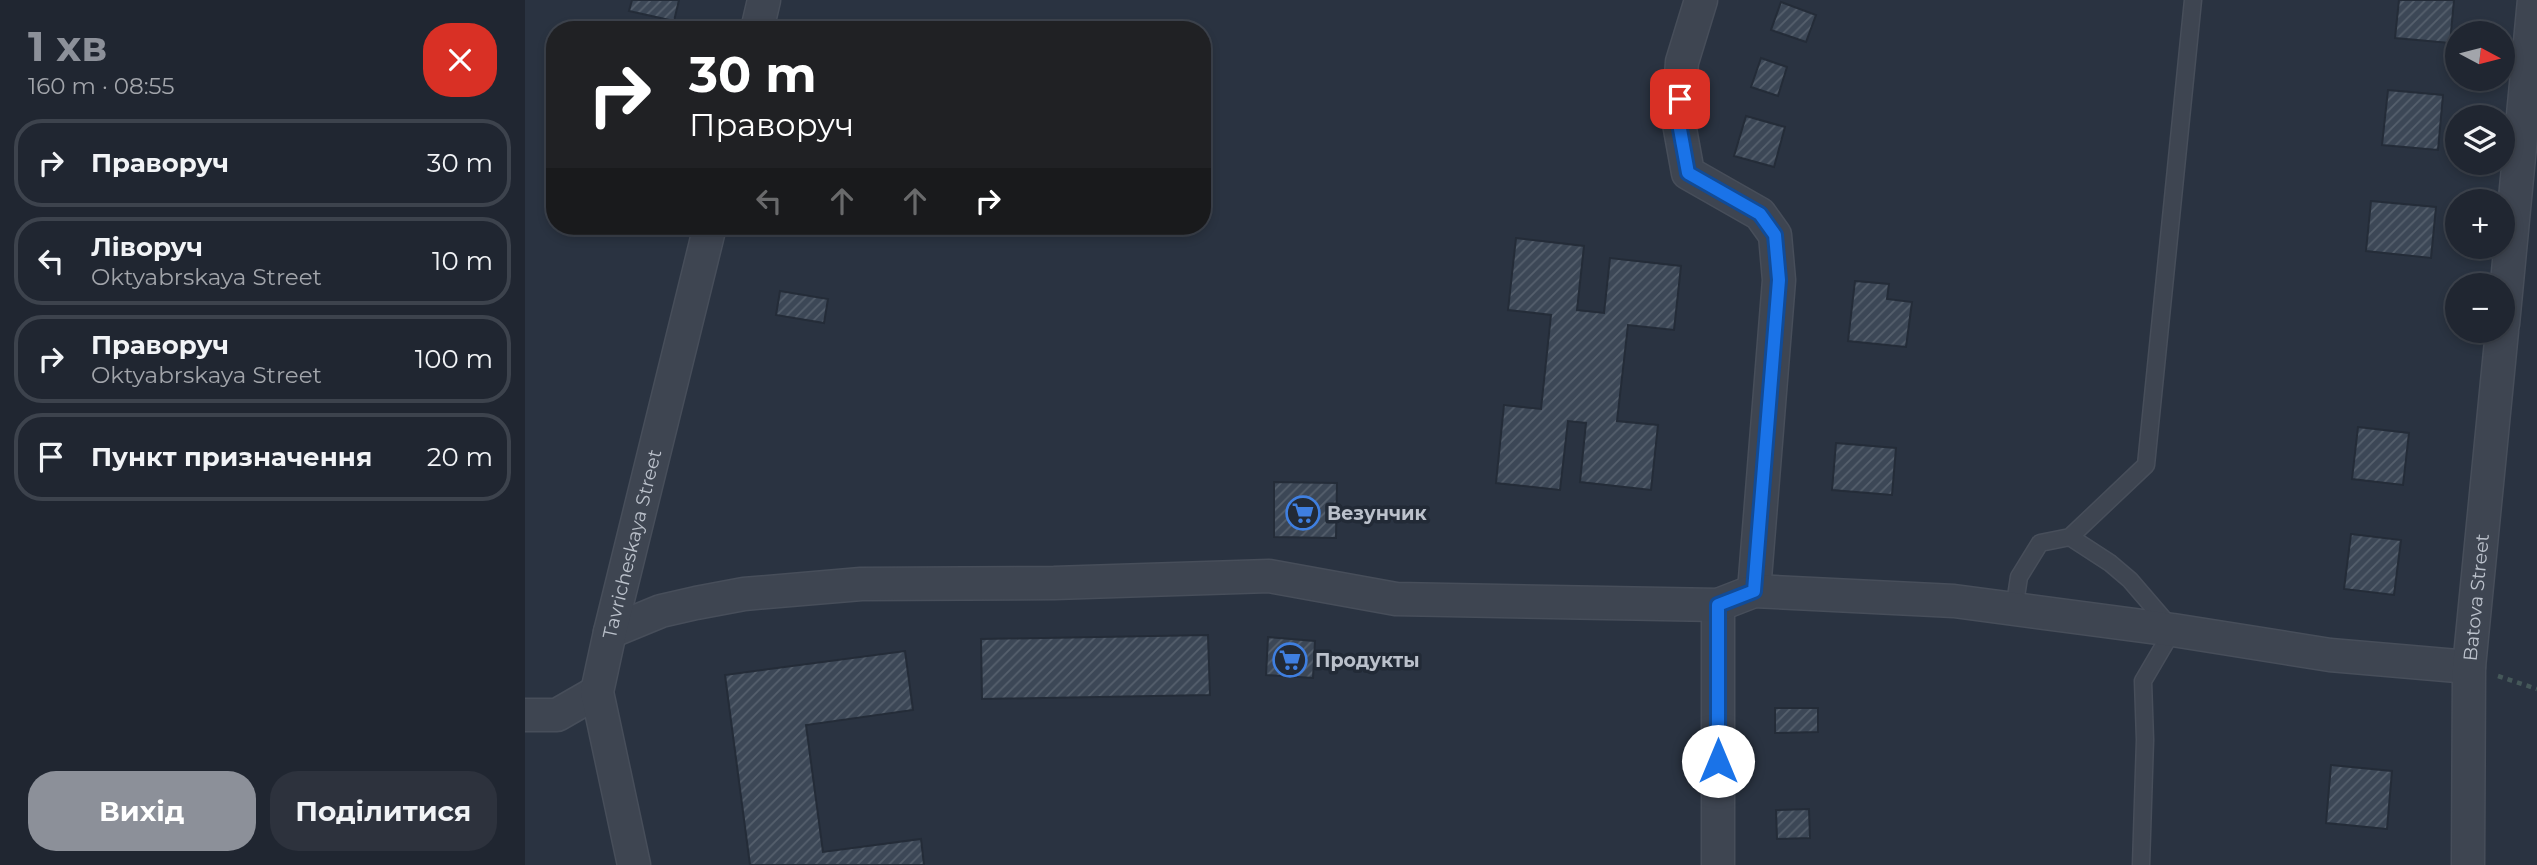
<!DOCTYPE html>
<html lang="uk">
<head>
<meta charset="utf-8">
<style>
  body { margin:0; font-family:Montserrat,sans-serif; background:#2d323d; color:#f1f3f6; height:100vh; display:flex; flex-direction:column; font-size:26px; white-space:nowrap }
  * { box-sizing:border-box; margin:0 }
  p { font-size:23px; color:#a2a5ab }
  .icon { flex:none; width:38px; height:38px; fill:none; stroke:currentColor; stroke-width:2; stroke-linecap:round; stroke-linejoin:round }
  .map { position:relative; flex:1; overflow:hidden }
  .sheet { display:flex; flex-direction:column; background:#202631; width:525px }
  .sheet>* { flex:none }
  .guide { position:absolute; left:21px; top:21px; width:665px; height:214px; border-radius:28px; box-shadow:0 4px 10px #0003,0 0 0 2px #3d434d; background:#202124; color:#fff; overflow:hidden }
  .needle { width:46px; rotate:97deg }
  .buttons { position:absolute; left:1920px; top:21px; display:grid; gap:14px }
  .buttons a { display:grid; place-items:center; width:70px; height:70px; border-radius:50%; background:#202631; box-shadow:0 4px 10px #0003,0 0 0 2px #3d434d; font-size:35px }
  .pin { position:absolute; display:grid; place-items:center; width:60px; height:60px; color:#fff; margin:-30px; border-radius:14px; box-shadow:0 4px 10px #0006 }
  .me { position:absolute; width:77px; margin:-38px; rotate:0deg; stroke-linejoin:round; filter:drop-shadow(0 0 5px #0008) }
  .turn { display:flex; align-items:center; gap:24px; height:147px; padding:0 28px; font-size:32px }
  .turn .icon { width:91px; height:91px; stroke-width:2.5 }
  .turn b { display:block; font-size:49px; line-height:60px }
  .lanes { display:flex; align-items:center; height:66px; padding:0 28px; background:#0003; justify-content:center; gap:35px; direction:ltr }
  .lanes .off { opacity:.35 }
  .round { display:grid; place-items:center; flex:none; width:74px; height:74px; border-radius:28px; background:#2d323d }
  .summary { display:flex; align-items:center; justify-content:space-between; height:119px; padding:0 28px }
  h1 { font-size:42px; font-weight:700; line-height:52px; color:#8c9099 }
  .primary-button { display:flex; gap:14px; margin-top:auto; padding:14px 28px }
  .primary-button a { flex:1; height:80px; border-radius:28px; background:#8c9099; color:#fff; font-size:28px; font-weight:700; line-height:80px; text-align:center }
  .primary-button a+a { background:#2d323d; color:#f1f3f6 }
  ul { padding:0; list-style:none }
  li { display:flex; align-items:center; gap:21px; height:88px; margin:0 14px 10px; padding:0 14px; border:4px solid #3d434d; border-radius:28px }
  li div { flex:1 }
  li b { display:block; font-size:26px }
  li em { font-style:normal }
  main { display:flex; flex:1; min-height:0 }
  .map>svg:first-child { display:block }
  .building { fill:url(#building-hatch); stroke:#242c38; stroke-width:2 }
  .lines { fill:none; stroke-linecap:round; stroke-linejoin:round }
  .lane-casing { stroke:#474e5a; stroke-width:19 }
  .street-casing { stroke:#474e5a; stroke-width:35 }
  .path { stroke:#455859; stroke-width:4.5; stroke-dasharray:5 5; stroke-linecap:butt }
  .lane { stroke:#3e4551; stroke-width:16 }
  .street { stroke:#3e4551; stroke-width:32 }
  .route-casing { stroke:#114b97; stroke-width:18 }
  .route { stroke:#1a73e8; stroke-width:12 }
  .labels { text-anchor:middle; stroke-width:7; stroke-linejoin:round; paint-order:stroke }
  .poi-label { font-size:19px; font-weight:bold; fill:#bbc1cb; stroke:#222a36; text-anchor:start }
  .street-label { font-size:19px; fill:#bbc1cb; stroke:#222a36 }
</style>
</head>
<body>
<main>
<section class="sheet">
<div class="summary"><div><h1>1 хв</h1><p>160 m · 08:55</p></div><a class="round" style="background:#d93025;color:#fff"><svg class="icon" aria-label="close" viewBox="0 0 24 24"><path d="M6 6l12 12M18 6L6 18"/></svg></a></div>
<ul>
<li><svg class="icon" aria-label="right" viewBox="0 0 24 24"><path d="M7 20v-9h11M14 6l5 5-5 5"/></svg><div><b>Праворуч</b></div><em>30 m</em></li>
<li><svg class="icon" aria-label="left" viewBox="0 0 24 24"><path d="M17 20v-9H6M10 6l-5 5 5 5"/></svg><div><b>Ліворуч</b><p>Oktyabrskaya Street</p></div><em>10 m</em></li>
<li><svg class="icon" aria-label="right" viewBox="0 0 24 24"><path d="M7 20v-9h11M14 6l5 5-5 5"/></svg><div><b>Праворуч</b><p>Oktyabrskaya Street</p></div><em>100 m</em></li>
<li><svg class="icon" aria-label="arrive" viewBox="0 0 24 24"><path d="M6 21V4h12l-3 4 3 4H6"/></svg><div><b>Пункт призначення</b></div><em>20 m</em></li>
</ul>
<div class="primary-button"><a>Вихід</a><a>Поділитися</a></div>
</section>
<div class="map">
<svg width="2012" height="865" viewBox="0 0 2012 865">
  <defs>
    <pattern id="building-hatch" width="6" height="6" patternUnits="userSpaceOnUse" patternTransform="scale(1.75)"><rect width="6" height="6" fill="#3c4756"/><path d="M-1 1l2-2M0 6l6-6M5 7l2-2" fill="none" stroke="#56606d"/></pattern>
  </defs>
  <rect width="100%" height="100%" fill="#2a3341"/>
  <path class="building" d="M 107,0 L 154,0 L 149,21 L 104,11 Z
    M 1874,0 L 1929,0 L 1925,43 L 1870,38 Z
    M 1256,2 L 1291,15 L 1281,42 L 1246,30 Z
    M 1236,58 L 1262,67 L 1253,96 L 1226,87 Z
    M 1863,90 L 1918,95 L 1913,150 L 1857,145 Z
    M 1221,116 L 1260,127 L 1249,167 L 1209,156 Z
    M 1846,201 L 1911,207 L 1906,258 L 1841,251 Z
    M 991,238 L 1059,246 L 1052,310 L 1079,313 L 1085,258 L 1156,266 L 1149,330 L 1103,325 L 1092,421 L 1133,425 L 1126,490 L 1055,482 L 1061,423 L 1043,421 L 1035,490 L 971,483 L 979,405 L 1016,409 L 1026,315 L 983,310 Z
    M 1330,281 L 1364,284 L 1362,299 L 1387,302 L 1381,347 L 1323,341 Z
    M 255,291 L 303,299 L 299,323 L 251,315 Z
    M 1833,427 L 1884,433 L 1878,485 L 1827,479 Z
    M 1311,443 L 1371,448 L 1367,495 L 1307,490 Z
    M 749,482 L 812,483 L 811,538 L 749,537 Z
    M 1826,534 L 1876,540 L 1869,595 L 1819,589 Z
    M 683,635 L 685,695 L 457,699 L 456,639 Z
    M 743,637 L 790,641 L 788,678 L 741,675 Z
    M 380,651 L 388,710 L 281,725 L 298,852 L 396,839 L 399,865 L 225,865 L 200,675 Z
    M 1250,708 L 1293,708 L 1293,732 L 1250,733 Z
    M 1806,765 L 1867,771 L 1862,829 L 1801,823 Z
    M 1284,809 L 1285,838 L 1252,839 L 1251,810 Z"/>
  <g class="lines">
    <defs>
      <path id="lane" d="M 1545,537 L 1621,465 L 1668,0
        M 1489,610 L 1494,577 L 1515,543 L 1545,537 L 1585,563 L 1605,580 L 1648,630 L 1618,681 L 1620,740 L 1616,865"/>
      <g id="street">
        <path d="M 1176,0 L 1157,62 L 1153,118 L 1163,173 L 1235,214 L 1250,235 L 1254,280 L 1229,591"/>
        <path d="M 232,30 L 239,0"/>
        <path d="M 1978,324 L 2009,0"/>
        <path d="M 1193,605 L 1193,865"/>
        <path d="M 85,632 L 136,611 L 171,603 L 219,594 L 336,584 L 529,583 L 744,576 L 871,599 L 1193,605 L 1229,591 L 1429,601 L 1648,630 L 1805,655 L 1944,667"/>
        <path d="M 0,715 L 32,715 L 72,692"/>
        <path id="s1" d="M 109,865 L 72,692 L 85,632 L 185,226"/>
        <path id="s2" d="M 1943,865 L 1944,667 L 1977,331"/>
      </g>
    </defs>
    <use href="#lane" class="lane-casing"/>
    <use href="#street" class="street-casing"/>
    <path class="path" d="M 1973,676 L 2012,689"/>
    <use href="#lane" class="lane"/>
    <use href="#street" class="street"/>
  </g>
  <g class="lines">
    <defs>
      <path id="route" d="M 1155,99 L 1153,118 L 1163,173 L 1235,214 L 1250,235 L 1254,280 L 1229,591 L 1193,605 L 1193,761"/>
    </defs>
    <use href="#route" class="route-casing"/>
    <use href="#route" class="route"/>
  </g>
  <defs>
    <symbol id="supermarket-ring" viewBox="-11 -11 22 22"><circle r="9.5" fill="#222a36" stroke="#3f7fe0" stroke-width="1.5"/><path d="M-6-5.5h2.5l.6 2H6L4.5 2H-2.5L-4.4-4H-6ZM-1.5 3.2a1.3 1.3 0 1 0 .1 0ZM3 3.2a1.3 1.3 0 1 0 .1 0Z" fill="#3f7fe0"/></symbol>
  </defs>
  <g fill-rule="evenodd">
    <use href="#supermarket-ring" x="759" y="494" width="38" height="38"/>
    <use href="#supermarket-ring" x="746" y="641" width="38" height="38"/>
  </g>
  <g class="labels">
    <g class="poi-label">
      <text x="802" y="520">Везунчик</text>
      <text x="790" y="667">Продукты</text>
    </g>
    <g class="street-label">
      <text dy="7" stroke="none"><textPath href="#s1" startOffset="329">Tavricheskaya Street</textPath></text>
      <text dy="7" stroke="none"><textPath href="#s2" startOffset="268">Batova Street</textPath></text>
    </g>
  </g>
</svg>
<div class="buttons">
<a><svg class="needle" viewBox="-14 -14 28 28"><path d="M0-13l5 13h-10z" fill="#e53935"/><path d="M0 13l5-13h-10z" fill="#a2a5ab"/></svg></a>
<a><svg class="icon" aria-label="layers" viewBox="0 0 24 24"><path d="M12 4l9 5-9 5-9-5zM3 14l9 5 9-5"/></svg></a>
<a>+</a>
<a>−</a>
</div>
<div class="pin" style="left:1155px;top:99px;background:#d93025"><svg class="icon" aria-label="arrive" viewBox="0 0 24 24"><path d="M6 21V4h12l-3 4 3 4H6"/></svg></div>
<svg class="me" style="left:1193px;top:761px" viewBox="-20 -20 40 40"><circle r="19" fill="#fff"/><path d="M0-13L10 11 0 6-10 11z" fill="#1a73e8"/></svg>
<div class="guide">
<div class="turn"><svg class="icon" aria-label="right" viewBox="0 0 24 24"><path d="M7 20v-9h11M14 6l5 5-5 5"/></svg><div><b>30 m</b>Праворуч</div></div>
<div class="lanes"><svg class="icon off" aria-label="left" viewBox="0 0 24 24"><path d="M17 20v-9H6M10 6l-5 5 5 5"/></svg><svg class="icon off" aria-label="ahead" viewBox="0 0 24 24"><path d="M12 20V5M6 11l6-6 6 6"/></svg><svg class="icon off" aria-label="ahead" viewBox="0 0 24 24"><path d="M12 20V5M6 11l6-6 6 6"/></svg><svg class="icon" aria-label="right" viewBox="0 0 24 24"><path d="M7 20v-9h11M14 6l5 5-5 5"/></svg></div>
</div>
</div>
</main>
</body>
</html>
